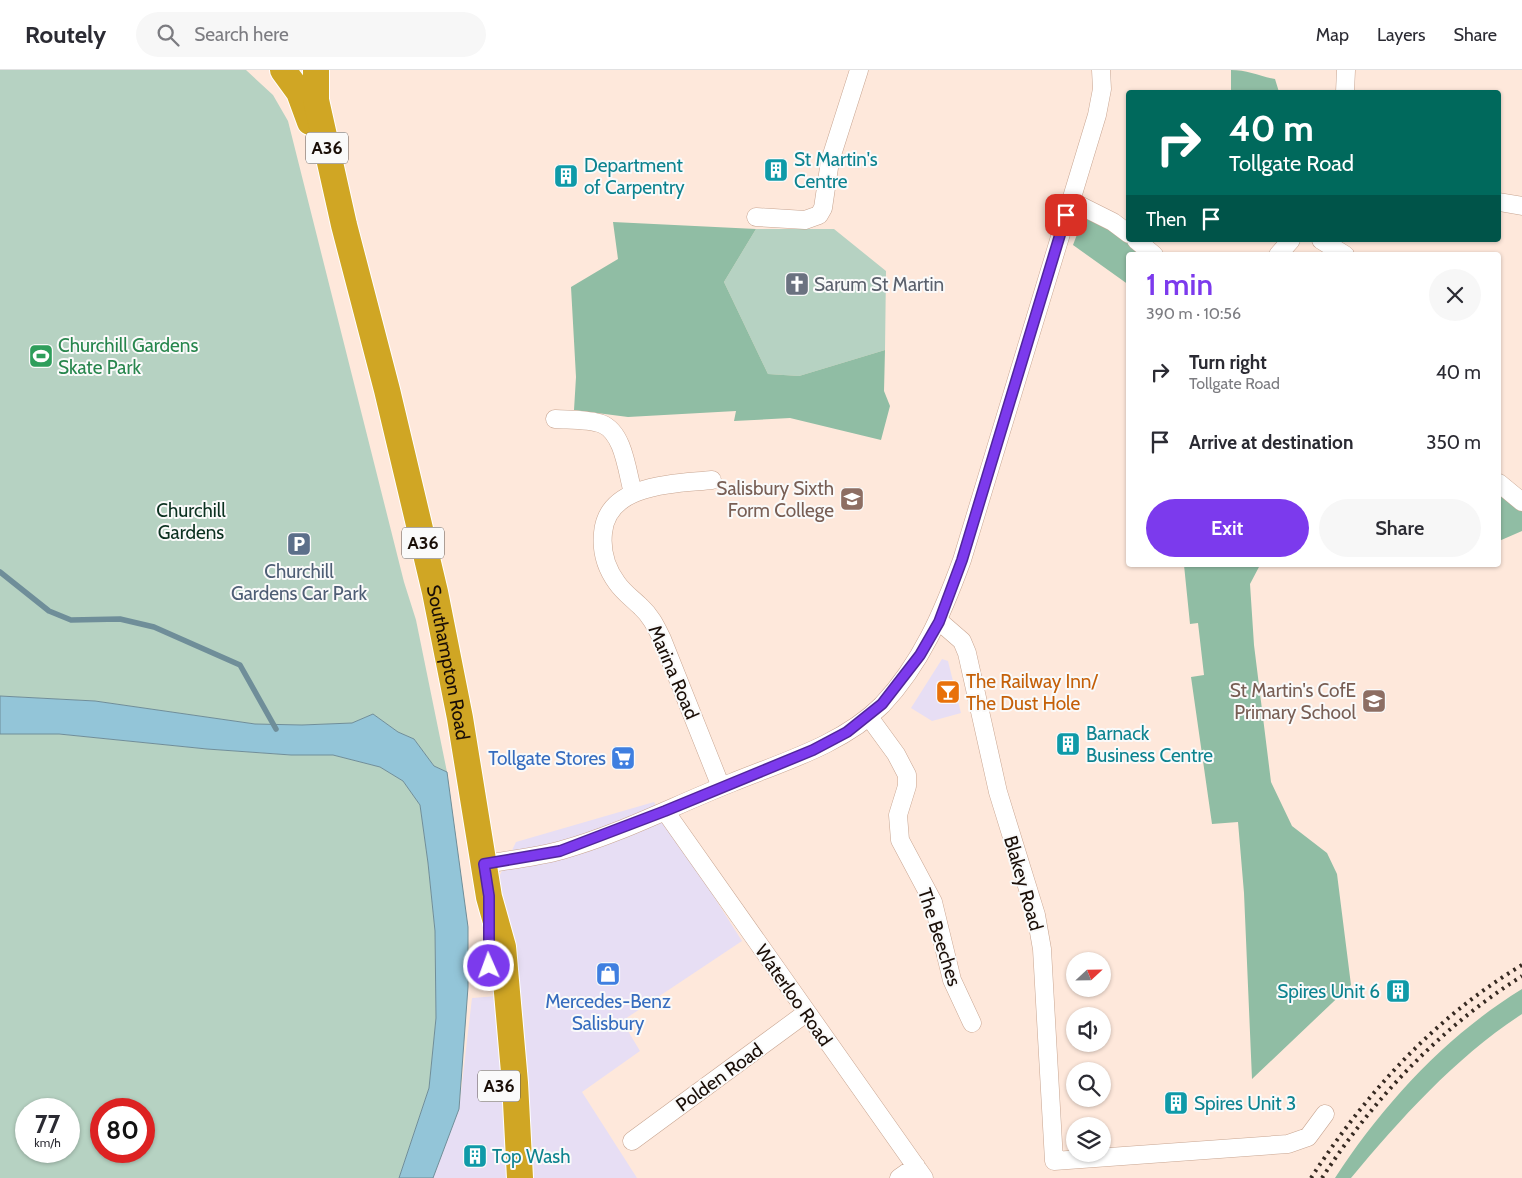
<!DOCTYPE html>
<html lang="en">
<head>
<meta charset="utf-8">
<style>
  body { margin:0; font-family:Cabin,sans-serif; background:#f7f7f7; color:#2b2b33; height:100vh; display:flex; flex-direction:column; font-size:19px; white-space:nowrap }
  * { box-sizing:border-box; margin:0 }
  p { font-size:16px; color:#7c7c81 }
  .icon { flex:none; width:28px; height:28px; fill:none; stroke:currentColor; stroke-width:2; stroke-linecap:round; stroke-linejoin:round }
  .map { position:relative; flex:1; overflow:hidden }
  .drawer { position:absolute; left:1126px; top:182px; width:375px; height:315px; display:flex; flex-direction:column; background:#fff; border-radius:5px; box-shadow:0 1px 4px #0004 }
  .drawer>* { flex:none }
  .banner { position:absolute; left:1126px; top:20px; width:375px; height:152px; border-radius:5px; box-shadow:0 1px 4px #0004; background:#00695c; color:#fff; overflow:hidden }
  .needle { width:32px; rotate:68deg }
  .fabs { position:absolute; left:1066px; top:882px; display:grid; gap:10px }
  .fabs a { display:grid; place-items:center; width:45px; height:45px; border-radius:50%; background:#fff; box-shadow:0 1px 4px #0004; font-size:25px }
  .speed { position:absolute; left:15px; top:1028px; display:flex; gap:10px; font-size:25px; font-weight:700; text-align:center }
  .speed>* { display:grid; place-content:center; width:65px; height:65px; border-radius:50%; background:#fff; box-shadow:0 1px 4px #0004; line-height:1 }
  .speed small { font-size:12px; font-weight:400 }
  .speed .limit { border:8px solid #d22; background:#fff; color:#111 }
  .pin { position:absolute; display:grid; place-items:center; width:42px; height:42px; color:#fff; margin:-21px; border-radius:10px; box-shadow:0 2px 8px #0006 }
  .me { position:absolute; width:55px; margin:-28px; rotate:358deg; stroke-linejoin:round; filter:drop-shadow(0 0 4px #0008) }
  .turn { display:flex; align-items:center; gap:18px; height:105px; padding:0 20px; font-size:22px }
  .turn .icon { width:65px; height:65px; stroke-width:2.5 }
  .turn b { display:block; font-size:35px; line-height:42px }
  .then { display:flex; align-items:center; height:48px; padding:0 20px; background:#0003; gap:10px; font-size:19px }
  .round { display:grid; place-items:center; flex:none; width:52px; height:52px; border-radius:26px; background:#f7f7f7 }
  .head { display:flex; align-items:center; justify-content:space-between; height:85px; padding:0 20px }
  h1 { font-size:30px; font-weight:600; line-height:38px; color:#7c3aed }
  .button { display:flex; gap:10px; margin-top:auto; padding:10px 20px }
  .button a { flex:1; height:58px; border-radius:30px; background:#7c3aed; color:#fff; font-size:20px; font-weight:600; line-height:58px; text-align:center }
  .button a+a { background:#f7f7f7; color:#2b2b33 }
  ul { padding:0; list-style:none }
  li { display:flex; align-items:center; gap:15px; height:70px; padding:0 20px }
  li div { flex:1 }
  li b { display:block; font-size:19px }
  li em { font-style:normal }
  header { display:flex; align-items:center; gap:30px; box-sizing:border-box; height:70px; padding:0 25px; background:#fff; border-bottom:1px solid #e1e1e2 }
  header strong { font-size:24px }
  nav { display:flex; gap:28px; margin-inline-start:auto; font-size:18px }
  .search { width:350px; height:45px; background:#f7f7f7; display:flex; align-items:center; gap:12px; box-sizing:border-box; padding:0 18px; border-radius:28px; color:#7c7c81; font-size:19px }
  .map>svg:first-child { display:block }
  .commercial { fill:#e7def4 }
  .green { fill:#b6d2c2; fill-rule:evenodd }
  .forest { fill:#90bda4 }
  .water { fill:#93c5d8; stroke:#6f8e99 }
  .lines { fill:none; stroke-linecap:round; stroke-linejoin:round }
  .stream { stroke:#6f8e99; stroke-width:5.5 }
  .minor-casing { stroke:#c8a591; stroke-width:19 }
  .highway-casing { stroke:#fff; stroke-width:28 }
  .minor { stroke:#fff; stroke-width:18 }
  .highway { stroke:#d0a624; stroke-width:26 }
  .rail { stroke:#362921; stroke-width:4; stroke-dasharray:2.5 5; stroke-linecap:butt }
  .route-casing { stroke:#51269a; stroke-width:12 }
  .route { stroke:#7c3aed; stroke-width:9 }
  .labels { text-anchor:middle; stroke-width:4; stroke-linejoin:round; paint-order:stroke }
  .shield { fill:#fafafa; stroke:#5d5550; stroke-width:1 }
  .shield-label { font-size:18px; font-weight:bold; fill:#1a0e07 }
  .culture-label { font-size:19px; fill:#0d838f; stroke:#fafafa; text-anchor:start }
  .worship-label { font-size:19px; fill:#5b616d; stroke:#fafafa; text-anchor:start }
  .leisure-label { font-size:19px; fill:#27864d; stroke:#fafafa; text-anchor:start }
  .education-label { font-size:19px; fill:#785e54; stroke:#fafafa; text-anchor:end }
  .park-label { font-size:19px; fill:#0b3120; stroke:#fafafa }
  .service-label { font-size:19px; fill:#4e5e75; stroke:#fafafa }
  .street-label { font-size:19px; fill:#1a0e07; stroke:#fafafa }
  .food-label { font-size:19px; fill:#c56008; stroke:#fafafa; text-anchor:start }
  .shop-label { font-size:19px; fill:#366cbe; stroke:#fafafa; text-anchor:end }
</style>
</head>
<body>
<header>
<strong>Routely</strong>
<div class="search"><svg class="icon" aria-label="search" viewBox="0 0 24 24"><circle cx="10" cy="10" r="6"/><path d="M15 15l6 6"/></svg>Search here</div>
<nav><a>Map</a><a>Layers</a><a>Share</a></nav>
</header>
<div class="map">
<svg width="1522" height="1108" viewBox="0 0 1522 1108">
  <rect width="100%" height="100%" fill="#fee8db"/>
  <path class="commercial" d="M 942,589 L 948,591 L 961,643 L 932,651 L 911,638 Z
    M 654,732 L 742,871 L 622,951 L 640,981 L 582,1022 L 637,1108 L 433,1108 L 459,1039 L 472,928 L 511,925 L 498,809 L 516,772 Z"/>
  <path class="green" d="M 0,0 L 246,0 L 273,25 L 288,51 L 404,512 L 416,550 L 447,702 L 434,696 L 414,669 L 398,662 L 373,644 L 352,653 L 302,655 L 255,654 L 95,631 L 0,626 Z
    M 756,159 L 834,159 L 886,201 L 885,280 L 799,306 L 768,304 L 724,212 Z
    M 0,664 L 58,664 L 207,679 L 291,685 L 333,685 L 380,697 L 403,711 L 420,735 L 428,793 L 435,861 L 436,948 L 429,1018 L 399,1108 L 0,1108 ZM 26,1039 L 69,1039 L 69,1081 L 26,1081 ZM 101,1039 L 144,1039 L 144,1081 L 101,1081 Z"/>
  <path class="forest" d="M 1231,0 C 1247,0 1259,6 1275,9 L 1279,22 L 1231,22 Z
    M 1084,146 L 1112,158 L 1143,185 L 1129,185 L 1129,215 L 1073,175 Z
    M 613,152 L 756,159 L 724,212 L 768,304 L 799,306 L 885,280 L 884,321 L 890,336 L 881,370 L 790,348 L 734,351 L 736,341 L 628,347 L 574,340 L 576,307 L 571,217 L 618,189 Z
    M 1499,420 L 1522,441 L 1522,461 L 1499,471 Z
    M 1184,495 L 1260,495 L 1250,514 L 1254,575 L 1271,712 L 1292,756 L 1327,783 L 1337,804 L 1351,915 L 1252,1009 L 1244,823 L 1238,752 L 1212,754 L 1191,607 L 1204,605 L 1198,553 L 1190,554 Z
    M 1522,919 L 1522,944 C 1456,987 1401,1048 1351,1108 L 1335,1108 C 1383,1034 1447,965 1522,919 Z"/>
  <path class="water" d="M 0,626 L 95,631 L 255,654 L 302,655 L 352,653 L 373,644 L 398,662 L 414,669 L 434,696 L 447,702 L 468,857 L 468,917 L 459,1039 L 433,1108 L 399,1108 L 429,1018 L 436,948 L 435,861 L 428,793 L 420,735 L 403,711 L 380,697 L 333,685 L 291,685 L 207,679 L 59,664 L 0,664 Z"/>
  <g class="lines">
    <path class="stream" d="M 0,502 L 49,541 L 71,550 L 120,549 L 154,557 L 240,595 L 276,659"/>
    <defs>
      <path id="minor" d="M 1345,22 L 1346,0
        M 1071,131 L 1113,152 L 1129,164
        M 1499,132 L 1522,136
        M 756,147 L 805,150 L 819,145 L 823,138 L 830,91 L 859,0
        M 1136,170 L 1154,185
        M 1321,170 L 1345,185
        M 1278,185 L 1291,170
        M 555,349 C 570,350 589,349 602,354 C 624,363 627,402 633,423
        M 712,410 C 675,414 607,413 603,463 C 601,482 606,498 617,513 C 624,523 633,529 641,537 C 651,546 656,557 662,569 L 721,717
        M 1499,413 L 1522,432
        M 939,551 L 962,571 L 967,583 L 998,722 L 1036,845 L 1042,879 L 1054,1091 L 1288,1074 L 1308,1067 L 1325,1044
        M 869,647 L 896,684 L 907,705 L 907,716 L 898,745 L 900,770 L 933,832 L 952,910 L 972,953
        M 665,741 L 924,1108
        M 484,794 C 510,790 537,787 562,780 C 620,764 675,735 731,713 C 782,692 842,675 882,635 C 921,594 943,542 962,490 L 1097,45 L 1102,19 L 1101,0
        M 632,1071 L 806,943
        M 899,1108 L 916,1096"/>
      <g id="highway">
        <path d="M 283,0 L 299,22 L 310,52"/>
        <path id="s1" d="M 316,0 L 316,30 L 344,155 L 387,320 L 435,522 L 460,648 L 489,827 L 503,877 L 515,1013 L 520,1108"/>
      </g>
    </defs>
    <use href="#minor" class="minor-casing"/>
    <use href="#highway" class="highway-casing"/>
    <use href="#minor" class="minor"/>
    <use href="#highway" class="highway"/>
    <path class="rail" d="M 1311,1108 C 1366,1023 1435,947 1522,895
      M 1322,1108 C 1374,1028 1441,957 1522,906"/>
  </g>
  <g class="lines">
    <defs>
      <path id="route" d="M 489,896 L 489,826 L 484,794 L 560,781 L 665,741 L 813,680 L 847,662 L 882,634 L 920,585 L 939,552 L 962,490 L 1066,145"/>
    </defs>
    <use href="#route" class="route-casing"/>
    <use href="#route" class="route"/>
  </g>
  <defs>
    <symbol id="building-square" viewBox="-11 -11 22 22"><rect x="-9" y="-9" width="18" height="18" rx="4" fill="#0f9aa8" stroke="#fafafa"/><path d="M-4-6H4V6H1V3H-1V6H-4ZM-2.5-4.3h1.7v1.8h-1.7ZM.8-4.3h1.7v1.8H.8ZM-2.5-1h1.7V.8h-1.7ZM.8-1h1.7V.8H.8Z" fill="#fff"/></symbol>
    <symbol id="church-square" viewBox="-11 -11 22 22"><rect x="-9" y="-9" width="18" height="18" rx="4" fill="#6b7280" stroke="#fafafa"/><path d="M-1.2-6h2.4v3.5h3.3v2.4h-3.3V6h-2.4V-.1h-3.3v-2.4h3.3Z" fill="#fff"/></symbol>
    <symbol id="stadium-square" viewBox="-11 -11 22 22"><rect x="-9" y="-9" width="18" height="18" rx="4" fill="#2e9e5b" stroke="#fafafa"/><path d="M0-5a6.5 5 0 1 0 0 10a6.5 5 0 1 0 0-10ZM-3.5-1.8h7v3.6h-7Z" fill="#fff"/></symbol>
    <symbol id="university-square" viewBox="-11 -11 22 22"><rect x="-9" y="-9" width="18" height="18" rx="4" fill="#8d6e63" stroke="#fafafa"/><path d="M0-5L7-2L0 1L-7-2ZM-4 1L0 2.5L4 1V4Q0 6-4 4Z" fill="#fff"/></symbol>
    <symbol id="parking-square" viewBox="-11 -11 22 22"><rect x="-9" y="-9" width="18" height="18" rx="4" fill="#5c6f8a" stroke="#fafafa"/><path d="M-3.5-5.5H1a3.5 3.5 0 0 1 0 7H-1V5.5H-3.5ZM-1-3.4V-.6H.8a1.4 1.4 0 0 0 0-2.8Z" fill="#fff"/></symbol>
    <symbol id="bar-square" viewBox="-11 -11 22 22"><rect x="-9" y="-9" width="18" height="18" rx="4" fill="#e8710a" stroke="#fafafa"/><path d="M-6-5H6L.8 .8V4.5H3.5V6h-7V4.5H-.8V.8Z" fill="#fff"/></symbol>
    <symbol id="school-square" viewBox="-11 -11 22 22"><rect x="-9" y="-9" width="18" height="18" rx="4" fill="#8d6e63" stroke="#fafafa"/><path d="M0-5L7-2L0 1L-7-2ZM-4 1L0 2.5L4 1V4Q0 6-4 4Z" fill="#fff"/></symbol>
    <symbol id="supermarket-square" viewBox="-11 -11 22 22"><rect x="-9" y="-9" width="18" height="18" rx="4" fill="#3f7fe0" stroke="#fafafa"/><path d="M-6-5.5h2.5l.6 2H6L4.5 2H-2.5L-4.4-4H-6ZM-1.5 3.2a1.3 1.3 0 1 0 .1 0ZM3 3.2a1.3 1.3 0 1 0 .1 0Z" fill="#fff"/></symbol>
    <symbol id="shop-square" viewBox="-11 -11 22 22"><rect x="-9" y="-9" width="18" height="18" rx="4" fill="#3f7fe0" stroke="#fafafa"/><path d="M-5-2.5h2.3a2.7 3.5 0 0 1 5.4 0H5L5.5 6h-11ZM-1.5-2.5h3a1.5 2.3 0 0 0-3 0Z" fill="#fff"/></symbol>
  </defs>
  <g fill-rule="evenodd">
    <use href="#building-square" x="762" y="86" width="28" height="28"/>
    <use href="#building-square" x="552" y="92" width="28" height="28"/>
    <use href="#church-square" x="783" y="200" width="28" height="28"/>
    <use href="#stadium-square" x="27" y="272" width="28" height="28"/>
    <use href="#university-square" x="838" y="415" width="28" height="28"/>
    <use href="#parking-square" x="285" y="460" width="28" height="28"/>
    <use href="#bar-square" x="934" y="608" width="28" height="28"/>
    <use href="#school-square" x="1360" y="617" width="28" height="28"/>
    <use href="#building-square" x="1054" y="660" width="28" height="28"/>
    <use href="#supermarket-square" x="609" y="674" width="28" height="28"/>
    <use href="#shop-square" x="594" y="890" width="28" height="28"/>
    <use href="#building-square" x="1384" y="907" width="28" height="28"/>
    <use href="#building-square" x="1162" y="1019" width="28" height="28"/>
    <use href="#building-square" x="461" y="1072" width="28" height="28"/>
  </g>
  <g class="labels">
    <g class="shield">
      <rect x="306" y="62.5" width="42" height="31" rx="4"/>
      <rect x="402" y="457.5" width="42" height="31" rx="4"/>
      <rect x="478" y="1000.5" width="42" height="31" rx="4"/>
    </g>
    <g class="shield-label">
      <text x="327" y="84">A36</text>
      <text x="423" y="479">A36</text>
      <text x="499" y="1022">A36</text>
    </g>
    <g class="culture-label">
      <text x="794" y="96">St Martin's<tspan x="794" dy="22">Centre</tspan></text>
      <text x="584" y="102">Department<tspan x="584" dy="22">of Carpentry</tspan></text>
      <text x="1086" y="670">Barnack<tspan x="1086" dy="22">Business Centre</tspan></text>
      <text x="1380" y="928" text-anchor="end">Spires Unit 6</text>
      <text x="1194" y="1040">Spires Unit 3</text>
      <text x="492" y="1093">Top Wash</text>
    </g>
    <g class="worship-label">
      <text x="814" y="221">Sarum St Martin</text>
    </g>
    <g class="leisure-label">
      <text x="58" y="282">Churchill Gardens<tspan x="58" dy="22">Skate Park</tspan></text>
    </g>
    <g class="education-label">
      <text x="834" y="425">Salisbury Sixth<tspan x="834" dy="22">Form College</tspan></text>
      <text x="1356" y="627">St Martin's CofE<tspan x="1356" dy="22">Primary School</tspan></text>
    </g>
    <g class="park-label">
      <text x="191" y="447">Churchill<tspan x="191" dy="22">Gardens</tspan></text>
    </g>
    <g class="service-label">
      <text x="299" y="508">Churchill<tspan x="299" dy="22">Gardens Car Park</tspan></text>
    </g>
    <g class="street-label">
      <text dy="7" stroke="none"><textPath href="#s1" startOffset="608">Southampton Road</textPath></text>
      <text transform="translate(674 602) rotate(67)" y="7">Marina Road</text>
      <text transform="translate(1024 813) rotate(74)" y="7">Blakey Road</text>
      <text transform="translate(940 867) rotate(72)" y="7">The Beeches</text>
      <text transform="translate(794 925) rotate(55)" y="7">Waterloo Road</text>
      <text transform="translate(719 1007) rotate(-36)" y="7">Polden Road</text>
    </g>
    <g class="food-label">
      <text x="966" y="618">The Railway Inn/<tspan x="966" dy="22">The Dust Hole</tspan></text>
    </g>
    <g class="shop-label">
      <text x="606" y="695">Tollgate Stores</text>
      <text x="608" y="938" text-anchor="middle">Mercedes-Benz<tspan x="608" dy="22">Salisbury</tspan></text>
    </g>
  </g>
</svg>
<div class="fabs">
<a><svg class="needle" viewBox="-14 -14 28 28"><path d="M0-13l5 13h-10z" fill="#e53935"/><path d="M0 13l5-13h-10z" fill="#7c7c81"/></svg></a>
<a><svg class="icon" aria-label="sound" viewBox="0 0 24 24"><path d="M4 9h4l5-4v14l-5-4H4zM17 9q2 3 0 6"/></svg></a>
<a><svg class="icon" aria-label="search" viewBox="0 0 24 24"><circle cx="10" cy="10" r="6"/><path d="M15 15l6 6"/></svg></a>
<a><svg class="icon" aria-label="layers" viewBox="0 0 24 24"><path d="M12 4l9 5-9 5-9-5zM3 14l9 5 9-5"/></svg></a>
</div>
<div class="speed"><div>77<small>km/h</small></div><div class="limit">80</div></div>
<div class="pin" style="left:1066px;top:145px;background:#d93025"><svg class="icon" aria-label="arrive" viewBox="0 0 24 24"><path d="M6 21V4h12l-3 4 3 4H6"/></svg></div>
<svg class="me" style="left:489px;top:896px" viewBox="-20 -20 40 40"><circle r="17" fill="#7c3aed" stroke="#fff" stroke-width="3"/><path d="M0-11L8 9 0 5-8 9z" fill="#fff"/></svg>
<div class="banner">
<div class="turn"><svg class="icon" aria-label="right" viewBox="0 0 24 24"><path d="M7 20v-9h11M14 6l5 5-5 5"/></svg><div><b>40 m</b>Tollgate Road</div></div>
<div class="then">Then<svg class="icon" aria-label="arrive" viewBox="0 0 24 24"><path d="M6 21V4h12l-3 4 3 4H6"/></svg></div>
</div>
<section class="drawer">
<div class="head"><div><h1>1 min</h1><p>390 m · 10:56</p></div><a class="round"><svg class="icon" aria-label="close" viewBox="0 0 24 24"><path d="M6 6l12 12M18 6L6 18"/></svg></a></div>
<ul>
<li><svg class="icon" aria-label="right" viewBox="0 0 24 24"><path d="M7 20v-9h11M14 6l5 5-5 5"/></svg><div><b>Turn right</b><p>Tollgate Road</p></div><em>40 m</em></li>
<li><svg class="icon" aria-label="arrive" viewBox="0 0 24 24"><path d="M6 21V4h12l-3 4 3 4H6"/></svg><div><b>Arrive at destination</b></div><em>350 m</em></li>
</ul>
<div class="button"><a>Exit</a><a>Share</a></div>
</section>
</div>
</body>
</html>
